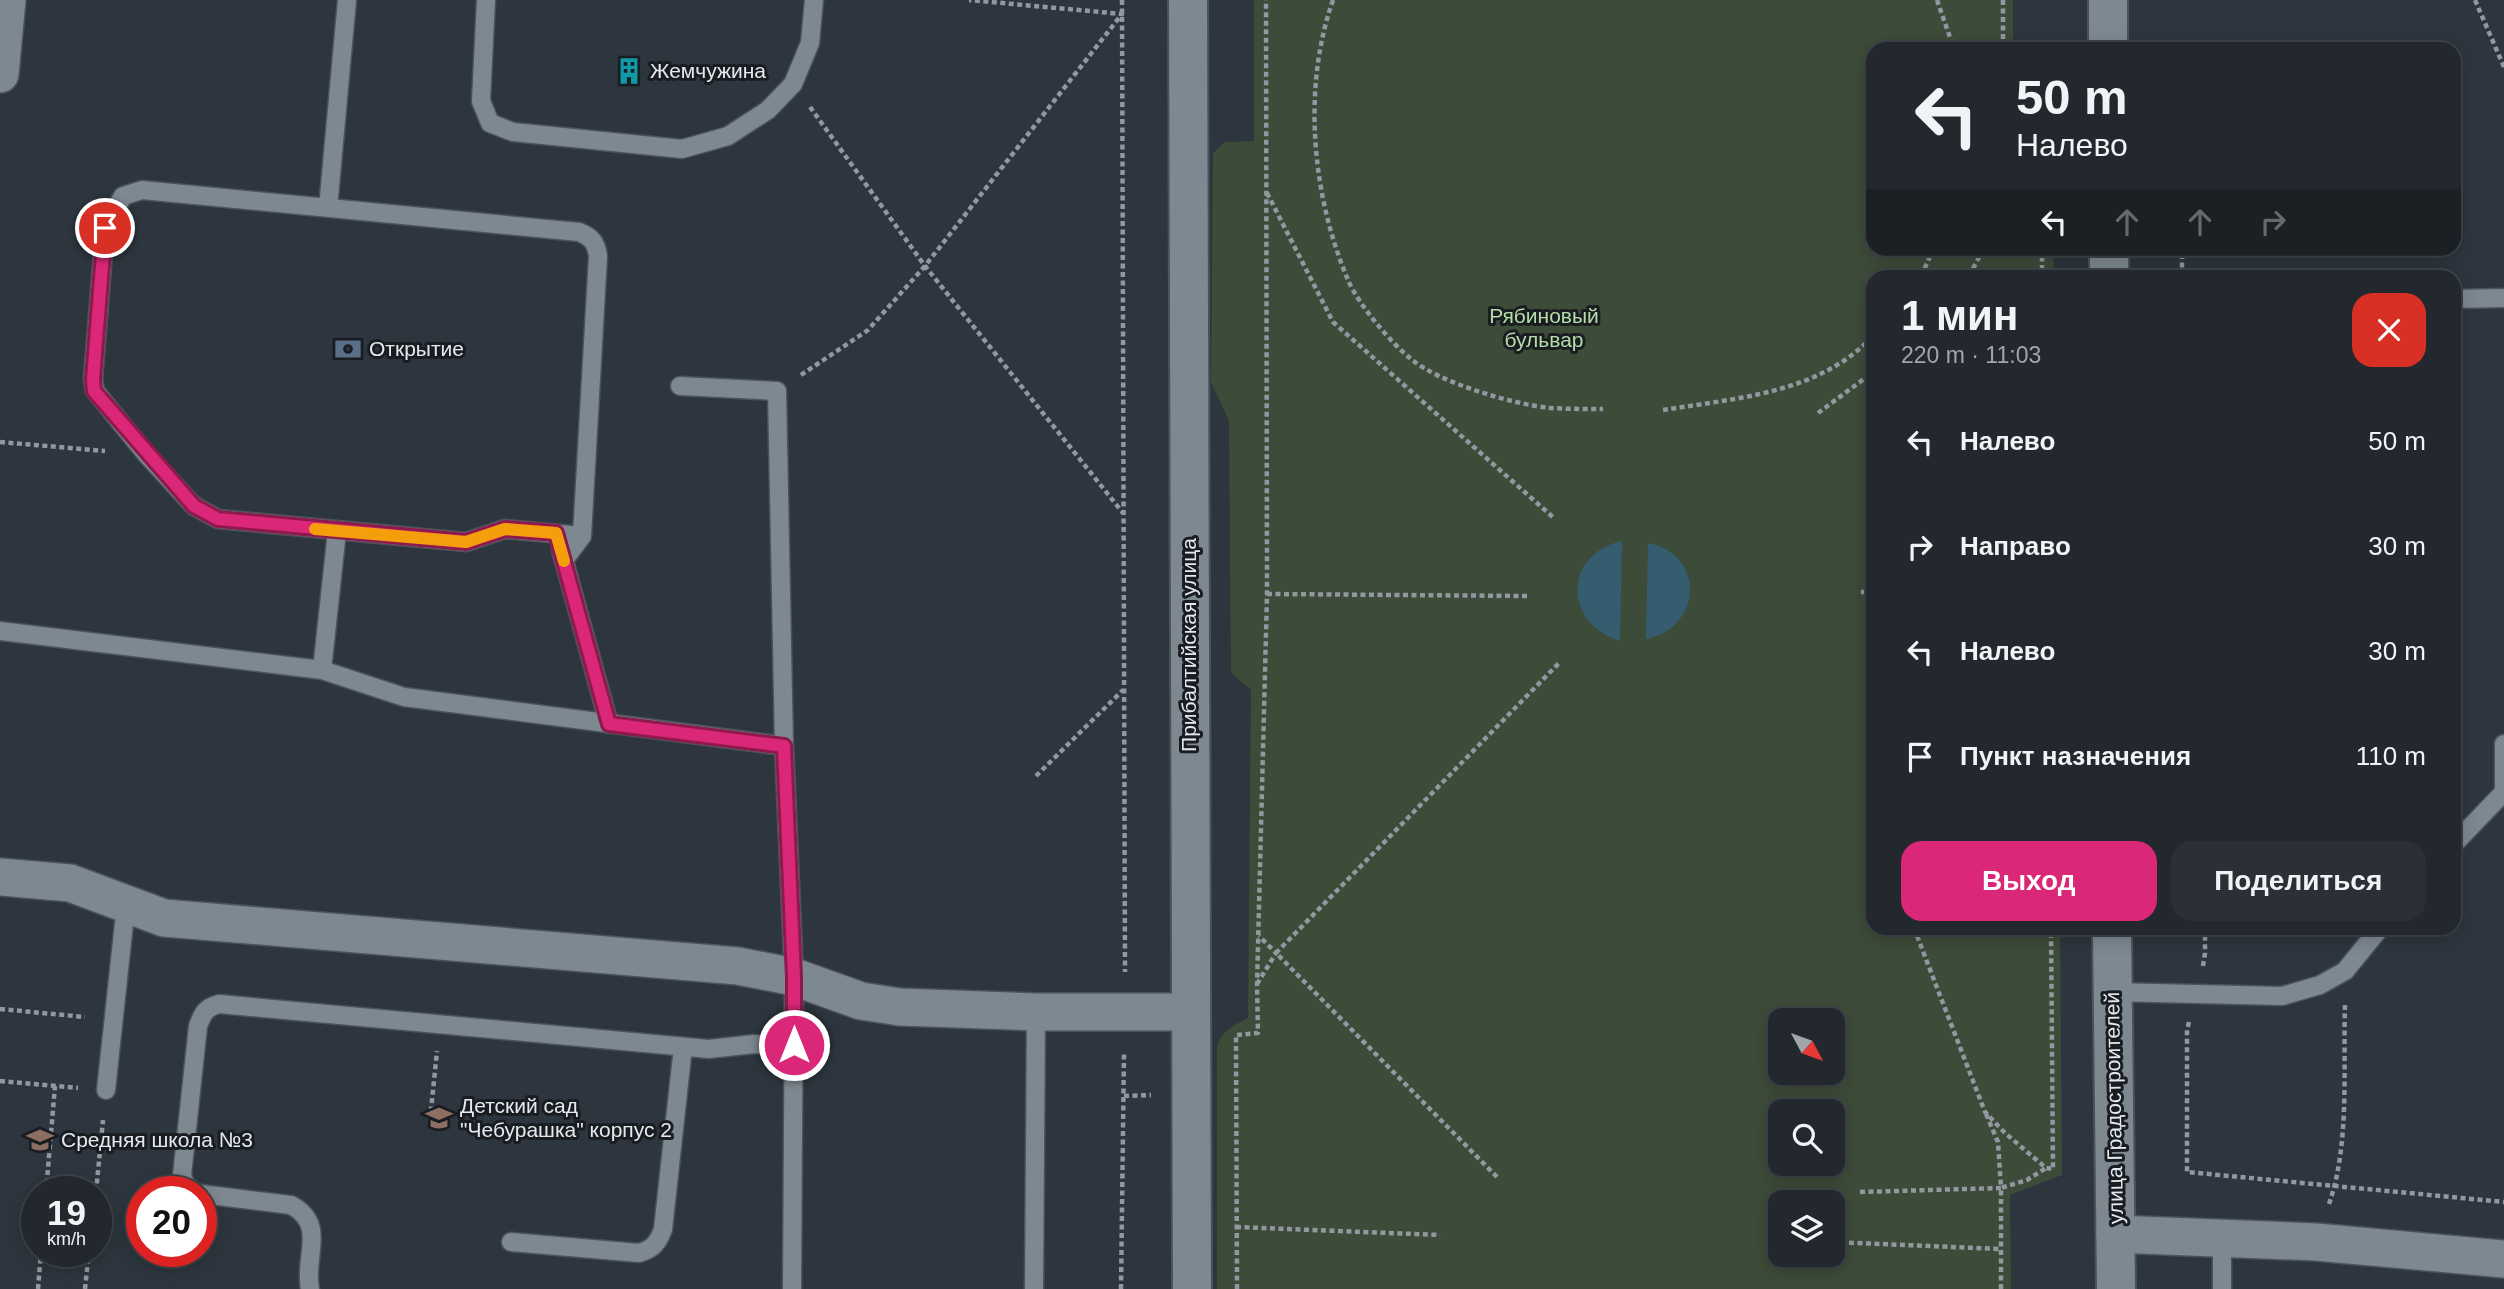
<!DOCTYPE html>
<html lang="ru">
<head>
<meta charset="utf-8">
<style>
  body { margin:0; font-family:Helvetica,sans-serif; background:#2a3036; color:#f1f3f6; height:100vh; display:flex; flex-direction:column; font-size:26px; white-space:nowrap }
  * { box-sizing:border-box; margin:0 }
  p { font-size:23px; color:#a2a6aa }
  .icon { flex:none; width:38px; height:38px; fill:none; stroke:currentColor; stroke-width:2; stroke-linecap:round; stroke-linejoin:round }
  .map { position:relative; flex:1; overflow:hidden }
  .panel { position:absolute; left:1866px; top:270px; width:595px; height:665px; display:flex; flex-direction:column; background:#22282e; border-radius:21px; box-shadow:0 4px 18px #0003,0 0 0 2px #3f444a }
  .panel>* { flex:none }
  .top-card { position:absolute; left:1866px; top:42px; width:595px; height:214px; border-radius:21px; box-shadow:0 4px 18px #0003,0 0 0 2px #3f444a; background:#22282e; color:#f1f3f6; overflow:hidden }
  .needle { width:46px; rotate:131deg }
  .fabs { position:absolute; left:1768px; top:1008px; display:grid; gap:14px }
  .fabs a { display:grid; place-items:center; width:77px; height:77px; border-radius:14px; background:#22282e; box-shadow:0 4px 18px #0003,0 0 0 2px #3f444a; font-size:35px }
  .speed { position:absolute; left:21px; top:1176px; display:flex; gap:14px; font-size:35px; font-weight:700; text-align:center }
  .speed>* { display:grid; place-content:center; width:91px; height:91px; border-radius:50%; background:#22282e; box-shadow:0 4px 18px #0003,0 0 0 2px #3f444a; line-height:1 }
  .speed small { font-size:18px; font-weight:400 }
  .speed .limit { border:10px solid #d22; background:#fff; color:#111 }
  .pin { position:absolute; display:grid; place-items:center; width:60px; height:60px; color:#fff; margin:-30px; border:4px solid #fff; border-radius:50%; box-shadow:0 2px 7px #0007 }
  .me { position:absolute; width:77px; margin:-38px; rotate:0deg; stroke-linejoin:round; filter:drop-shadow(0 0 5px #0008) }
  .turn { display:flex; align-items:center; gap:24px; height:147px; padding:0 35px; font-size:32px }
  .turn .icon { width:91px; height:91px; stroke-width:2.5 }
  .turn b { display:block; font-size:49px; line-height:60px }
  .lanes { display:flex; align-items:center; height:66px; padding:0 35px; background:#0003; justify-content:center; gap:35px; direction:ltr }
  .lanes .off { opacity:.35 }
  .round { display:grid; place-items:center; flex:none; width:74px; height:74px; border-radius:21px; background:#2a3036 }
  .head { display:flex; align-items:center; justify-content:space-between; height:119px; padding:0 35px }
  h1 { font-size:42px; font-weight:600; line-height:52px }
  .primary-button { display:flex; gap:14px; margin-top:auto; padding:14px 35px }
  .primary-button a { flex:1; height:80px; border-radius:21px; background:#db2777; color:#fff; font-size:28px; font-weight:600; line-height:80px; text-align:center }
  .primary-button a+a { background:#2a3036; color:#f1f3f6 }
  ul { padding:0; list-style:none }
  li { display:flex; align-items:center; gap:21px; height:105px; padding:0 35px }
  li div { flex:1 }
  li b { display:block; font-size:26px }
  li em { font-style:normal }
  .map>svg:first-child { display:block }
  .green { fill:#3d4b39; fill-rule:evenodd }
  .water { fill:#355c6f }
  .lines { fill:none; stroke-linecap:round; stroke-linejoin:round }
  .lane-casing { stroke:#4b5259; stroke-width:21 }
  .street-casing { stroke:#4b5259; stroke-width:40 }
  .secondary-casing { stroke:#4b5259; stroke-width:42 }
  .path { stroke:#91989f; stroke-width:4.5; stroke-dasharray:5 3.5; stroke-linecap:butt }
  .lane { stroke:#7d8891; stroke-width:18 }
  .street { stroke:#7d8891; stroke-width:37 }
  .secondary { stroke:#7d8891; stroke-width:38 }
  .route-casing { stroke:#8e194d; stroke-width:18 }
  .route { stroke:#db2777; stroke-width:12 }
  .slow { stroke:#f59e0b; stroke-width:12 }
  .labels { text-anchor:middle; stroke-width:6; stroke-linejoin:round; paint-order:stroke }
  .poi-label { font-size:21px; fill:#e3e9ee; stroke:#191d21; text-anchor:start }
  .park-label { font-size:21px; fill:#b3dca7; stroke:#191d21 }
  .street-label { font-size:21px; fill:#e3e9ee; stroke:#191d21 }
</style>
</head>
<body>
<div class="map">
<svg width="2504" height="1289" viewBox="0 0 2504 1289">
  <rect width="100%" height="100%" fill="#2d363e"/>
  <path class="green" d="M 1254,0 L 2013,0 L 2013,49 L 1872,49 L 1872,248 L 2053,249 L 2054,276 L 1872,276 L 1872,928 L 2060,928 L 2062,1175 L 2010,1195 L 2011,1289 L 1217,1289 L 1217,1047 C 1222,1030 1233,1026 1248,1018 L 1251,690 L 1231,673 L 1229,421 L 1211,382 L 1213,153 L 1225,142 L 1254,141 ZM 1780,1020 L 1832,1020 L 1832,1073 L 1780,1073 ZM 1780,1111 L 1832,1111 L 1832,1164 L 1780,1164 ZM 1780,1202 L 1832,1202 L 1832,1255 L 1780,1255 Z"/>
  <path class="water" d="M 1622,541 L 1620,641 C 1563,623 1563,554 1622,541 Z
    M 1648,543 C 1706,554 1703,628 1646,639 Z"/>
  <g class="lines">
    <defs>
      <path id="lane" d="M 486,0 L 481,101 L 490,123 L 513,132 L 682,149 L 728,136 L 768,110 L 793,84 L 810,43 L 814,0
        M 328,208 L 347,0
        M 2454,299 L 2504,298
        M 680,386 L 777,391 L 784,746 L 794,977 L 792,1289
        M 561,550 L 609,724
        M 564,560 L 582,536 L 598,256 C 596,243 592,237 579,232 L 142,190 L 123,196 L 105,228 L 93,379 L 95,391 L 147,455 L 194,506 L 218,519 L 466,542 L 505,529 L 582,536
        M 0,631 L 322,670 L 404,697 L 784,746
        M 322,670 L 337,531
        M 2504,744 L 2504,792
        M 2454,844 L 2504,792
        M 2112,992 L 2282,996 L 2320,985 L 2345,971 L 2380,928
        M 106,1090 L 126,905
        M 194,1192 L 185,1184 L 182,1175 L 198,1026 C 203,1013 205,1008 219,1004 L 709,1049 L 754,1044 L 794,1045
        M 201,1194 L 291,1205 C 328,1225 303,1257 310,1289
        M 2222,1237 L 2222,1289
        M 511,1242 L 639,1253 C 653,1249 658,1243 663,1229 L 683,1047
        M 1034,1289 L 1036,1012"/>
      <path id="street" d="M 0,74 L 7,0
        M 0,877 L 70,883 L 164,918 L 738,966 L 794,977 L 861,1001 L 900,1007 L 1036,1012 L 1190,1012
        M 2115,1234 L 2316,1242 L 2504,1259"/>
      <path id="secondary" d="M 1188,0 L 1192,1289
        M 2108,0 L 2108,49
        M 2109,248 L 2109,276
        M 2112,928 L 2116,1289"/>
    </defs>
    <use href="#lane" class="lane-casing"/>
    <use href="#street" class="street-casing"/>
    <use href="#secondary" class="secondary-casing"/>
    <path class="path" d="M 1122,0 L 1125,972
      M 1333,0 C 1302,88 1312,195 1348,280 C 1358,304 1391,343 1411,359 C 1440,383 1512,404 1550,408 C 1568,409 1586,409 1603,409
      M 1937,0 L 1954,49
      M 2003,0 L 2003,49
      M 2475,0 L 2504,67
      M 810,107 L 925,266 L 1123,513
      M 1267,193 L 1333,322 L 1555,519
      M 2042,248 L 2042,276
      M 1921,276 L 1934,248
      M 1969,276 L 1984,248
      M 2182,276 L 2182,248
      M 801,375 L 868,330 L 925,266 L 1122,14 L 969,0
      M 1663,410 C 1736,398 1818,394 1872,337
      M 1818,413 L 1872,373
      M 0,442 L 105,451
      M 1861,592 L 1872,592
      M 1267,594 L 1529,596
      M 1036,776 L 1123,690
      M 1868,816 L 1872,826
      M 1914,928 L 1985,1112 L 2005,1133 L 2046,1168 L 2053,1169 L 2051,928
      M 2203,966 L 2205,953 L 2205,928
      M 1257,984 L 1276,953 L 1259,936
      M 0,1009 L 85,1017
      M 2189,1022 L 2187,1030 L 2187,1172 L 2504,1202
      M 0,1081 L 78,1088
      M 1124,1096 L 1151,1095
      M 430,1120 L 437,1051
      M 1497,1177 L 1276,953 L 1560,662
      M 46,1192 L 55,1086
      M 96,1192 L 103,1120
      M 1860,1192 L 2001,1188 L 1998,1142 L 1986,1114
      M 2329,1204 C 2350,1144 2343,1068 2345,1005
      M 1236,1227 L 1440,1235
      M 1832,1242 L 2001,1249
      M 38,1289 L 41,1251
      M 85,1289 L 89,1251
      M 1121,1289 L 1124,1051
      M 1237,1289 L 1236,1035 L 1258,1033 L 1257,985 L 1267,594 L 1266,0
      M 2001,1289 L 2001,1188 L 2027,1180 L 2046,1168"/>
    <use href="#lane" class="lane"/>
    <use href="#street" class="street"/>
    <use href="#secondary" class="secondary"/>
  </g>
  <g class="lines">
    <defs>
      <path id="route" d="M 105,228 L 93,379 L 94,391 L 194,506 L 218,519 L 466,542 L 505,529 L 556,533 L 609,724 L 784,746 L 794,977 L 794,1045"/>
    </defs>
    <use href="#route" class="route-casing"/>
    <use href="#route" class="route"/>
    <path class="slow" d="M 315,529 L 466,542 L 505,529 L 556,533 L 564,561"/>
  </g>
  <defs>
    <symbol id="building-bare" viewBox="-9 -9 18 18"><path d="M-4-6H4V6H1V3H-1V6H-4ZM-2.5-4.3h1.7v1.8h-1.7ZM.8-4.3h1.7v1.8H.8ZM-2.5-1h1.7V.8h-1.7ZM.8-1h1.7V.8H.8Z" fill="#0f9aa8" stroke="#191d21" stroke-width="2.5" paint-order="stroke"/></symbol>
    <symbol id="bank-bare" viewBox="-9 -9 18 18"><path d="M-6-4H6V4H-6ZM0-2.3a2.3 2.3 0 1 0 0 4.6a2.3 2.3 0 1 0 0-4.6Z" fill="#5c6f8a" stroke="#191d21" stroke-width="2.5" paint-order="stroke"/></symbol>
    <symbol id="school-bare" viewBox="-9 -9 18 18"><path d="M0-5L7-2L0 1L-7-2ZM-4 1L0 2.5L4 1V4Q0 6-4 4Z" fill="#8d6e63" stroke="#191d21" stroke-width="2.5" paint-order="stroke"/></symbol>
  </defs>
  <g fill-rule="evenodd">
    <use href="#building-bare" x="610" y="52" width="38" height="38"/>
    <use href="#bank-bare" x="329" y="330" width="38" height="38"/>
    <use href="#school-bare" x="420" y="1099" width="38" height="38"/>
    <use href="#school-bare" x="21" y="1121" width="38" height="38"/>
  </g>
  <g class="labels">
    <g class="poi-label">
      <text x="650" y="78">Жемчужина</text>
      <text x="369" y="356">Открытие</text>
      <text x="460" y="1113">Детский сад<tspan x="460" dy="24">"Чебурашка" корпус 2</tspan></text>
      <text x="61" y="1147">Средняя школа №3</text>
    </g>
    <g class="park-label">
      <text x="1544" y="323">Рябиновый<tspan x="1544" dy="24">бульвар</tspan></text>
    </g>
    <g class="street-label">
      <text transform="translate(1189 645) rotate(-90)" y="7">Прибалтийская улица</text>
      <text transform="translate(2114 1108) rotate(-91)" y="7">улица Градостроителей</text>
    </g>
  </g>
</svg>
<div class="fabs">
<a><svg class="needle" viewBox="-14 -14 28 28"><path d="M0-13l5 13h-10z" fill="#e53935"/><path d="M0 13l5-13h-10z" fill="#a2a6aa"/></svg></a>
<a><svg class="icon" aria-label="search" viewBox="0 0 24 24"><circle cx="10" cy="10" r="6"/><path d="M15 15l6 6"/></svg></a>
<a><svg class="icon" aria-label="layers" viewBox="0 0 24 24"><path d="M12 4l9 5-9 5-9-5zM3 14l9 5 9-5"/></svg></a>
</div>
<div class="speed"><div>19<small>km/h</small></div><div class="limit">20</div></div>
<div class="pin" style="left:105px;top:228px;background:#d93025"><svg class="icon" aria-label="arrive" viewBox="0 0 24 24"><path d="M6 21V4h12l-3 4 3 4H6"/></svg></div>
<svg class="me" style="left:794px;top:1045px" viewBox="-20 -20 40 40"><circle r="17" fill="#db2777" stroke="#fff" stroke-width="3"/><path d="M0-11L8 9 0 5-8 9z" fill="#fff"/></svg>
<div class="top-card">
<div class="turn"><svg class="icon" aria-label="left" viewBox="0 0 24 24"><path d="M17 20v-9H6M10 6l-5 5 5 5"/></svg><div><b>50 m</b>Налево</div></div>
<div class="lanes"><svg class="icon" aria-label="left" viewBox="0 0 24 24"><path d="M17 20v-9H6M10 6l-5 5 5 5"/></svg><svg class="icon off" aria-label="ahead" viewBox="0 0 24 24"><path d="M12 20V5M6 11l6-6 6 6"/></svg><svg class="icon off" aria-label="ahead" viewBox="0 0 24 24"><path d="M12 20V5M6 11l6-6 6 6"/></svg><svg class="icon off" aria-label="right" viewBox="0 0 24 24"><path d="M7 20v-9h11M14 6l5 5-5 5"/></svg></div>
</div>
<section class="panel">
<div class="head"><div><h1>1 мин</h1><p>220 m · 11:03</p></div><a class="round" style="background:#d93025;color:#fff"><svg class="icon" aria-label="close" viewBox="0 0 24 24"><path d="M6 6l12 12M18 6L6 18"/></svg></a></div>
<ul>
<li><svg class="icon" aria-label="left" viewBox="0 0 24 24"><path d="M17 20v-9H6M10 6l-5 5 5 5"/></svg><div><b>Налево</b></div><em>50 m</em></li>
<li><svg class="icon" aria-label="right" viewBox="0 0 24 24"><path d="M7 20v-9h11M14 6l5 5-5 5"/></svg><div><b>Направо</b></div><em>30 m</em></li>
<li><svg class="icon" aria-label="left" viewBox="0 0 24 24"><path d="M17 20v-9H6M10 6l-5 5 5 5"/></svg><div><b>Налево</b></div><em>30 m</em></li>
<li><svg class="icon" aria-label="arrive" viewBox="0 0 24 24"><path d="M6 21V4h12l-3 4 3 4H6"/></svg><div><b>Пункт назначения</b></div><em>110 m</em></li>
</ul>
<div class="primary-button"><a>Выход</a><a>Поделиться</a></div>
</section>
</div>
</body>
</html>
